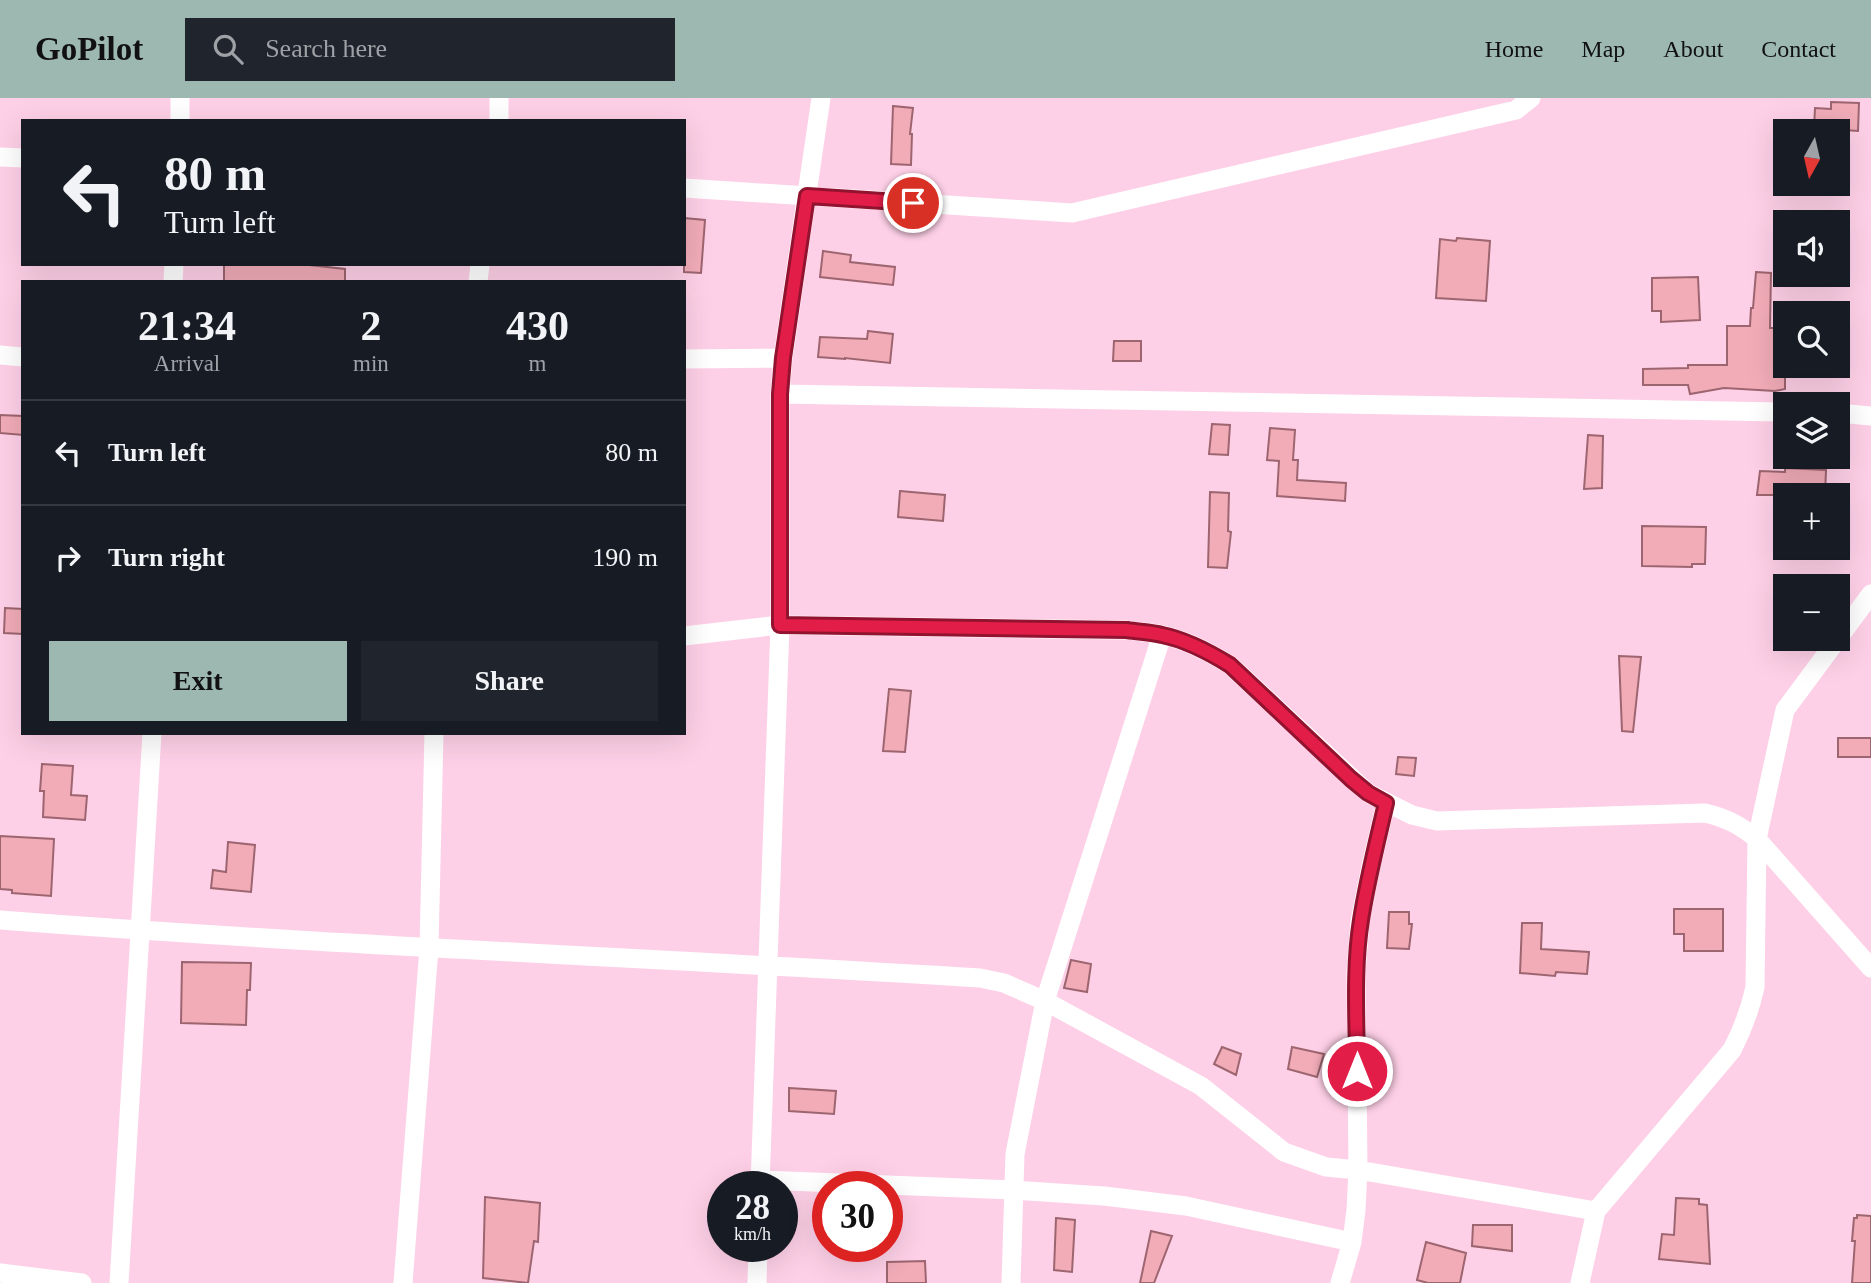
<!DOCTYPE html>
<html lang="en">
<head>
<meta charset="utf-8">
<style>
  body { margin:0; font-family:Georgia,serif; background:#20242c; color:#f1f3f6; height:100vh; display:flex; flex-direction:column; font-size:26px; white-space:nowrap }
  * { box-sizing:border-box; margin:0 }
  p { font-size:23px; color:#9ea1a6 }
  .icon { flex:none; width:38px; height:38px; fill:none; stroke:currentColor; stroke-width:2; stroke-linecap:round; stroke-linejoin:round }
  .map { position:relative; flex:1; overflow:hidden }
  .panel { position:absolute; left:21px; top:182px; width:665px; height:455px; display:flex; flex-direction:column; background:#171b24; border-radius:0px; box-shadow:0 7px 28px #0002 }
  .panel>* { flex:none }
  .hud { position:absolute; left:21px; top:21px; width:665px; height:147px; border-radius:0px; box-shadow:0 7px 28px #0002; background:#171b24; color:#f1f3f6; overflow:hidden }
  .needle { width:46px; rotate:188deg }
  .fabs { position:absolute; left:1773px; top:21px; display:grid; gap:14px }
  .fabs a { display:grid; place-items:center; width:77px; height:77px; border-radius:0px; background:#171b24; box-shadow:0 7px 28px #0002; font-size:35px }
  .speed { position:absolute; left:707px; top:1073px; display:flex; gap:14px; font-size:35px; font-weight:700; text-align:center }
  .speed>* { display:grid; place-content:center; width:91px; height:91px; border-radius:50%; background:#171b24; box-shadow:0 7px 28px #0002; line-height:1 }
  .speed small { font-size:18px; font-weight:400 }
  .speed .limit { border:10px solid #d22; background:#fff; color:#111 }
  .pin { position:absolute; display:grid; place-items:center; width:60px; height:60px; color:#fff; margin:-30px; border:4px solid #fff; border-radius:50%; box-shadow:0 2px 7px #0007 }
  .me { position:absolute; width:77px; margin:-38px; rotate:0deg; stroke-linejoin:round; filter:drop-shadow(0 0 5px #0008) }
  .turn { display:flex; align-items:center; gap:24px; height:147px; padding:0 28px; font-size:32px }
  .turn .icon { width:91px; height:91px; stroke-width:2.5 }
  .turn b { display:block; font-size:49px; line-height:60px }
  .eta { display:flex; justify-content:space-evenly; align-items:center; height:119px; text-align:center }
  .eta b { font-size:42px; font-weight:700; line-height:49px }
  .cta { display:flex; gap:14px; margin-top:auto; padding:14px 28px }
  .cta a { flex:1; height:80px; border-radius:0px; background:#9cb8b0; color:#111; font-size:28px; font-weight:700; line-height:80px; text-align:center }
  .cta a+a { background:#20242c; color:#f1f3f6 }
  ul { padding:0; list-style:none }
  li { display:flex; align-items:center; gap:21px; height:105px; padding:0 28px; border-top:2px solid #363941 }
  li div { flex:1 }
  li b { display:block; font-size:26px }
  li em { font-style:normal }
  header { display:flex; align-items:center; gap:42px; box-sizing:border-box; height:98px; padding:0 35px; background:#9cb8b0; color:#111 }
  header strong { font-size:33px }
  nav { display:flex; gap:38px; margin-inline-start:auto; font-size:24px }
  .search { width:490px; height:63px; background:#20242c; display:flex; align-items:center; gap:18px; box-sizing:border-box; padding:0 24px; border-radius:0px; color:#9ea1a6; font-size:26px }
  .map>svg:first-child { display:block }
  .building { fill:#f1acb8; stroke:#9d656f; stroke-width:2 }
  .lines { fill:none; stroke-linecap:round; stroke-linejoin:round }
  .minor { stroke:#fff; stroke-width:19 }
  .route-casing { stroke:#92132f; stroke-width:18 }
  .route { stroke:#e11d48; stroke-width:12 }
</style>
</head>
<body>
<header>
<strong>GoPilot</strong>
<div class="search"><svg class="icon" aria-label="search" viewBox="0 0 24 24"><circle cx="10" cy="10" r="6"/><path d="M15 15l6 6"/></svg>Search here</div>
<nav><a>Home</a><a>Map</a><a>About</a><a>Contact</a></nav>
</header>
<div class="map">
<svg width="1871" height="1185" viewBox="0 0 1871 1185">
  <rect width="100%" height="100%" fill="#fed0e7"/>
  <path class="building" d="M 1831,4 L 1859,5 L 1858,33 L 1814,30 L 1815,10 L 1831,11 Z
    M 893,8 L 913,10 L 910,36 L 912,36 L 911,67 L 891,66 Z
    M 684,120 L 705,122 L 701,175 L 684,174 Z
    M 1457,140 L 1490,143 L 1486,203 L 1436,200 L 1440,141 L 1456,143 Z
    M 823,153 L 851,157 L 850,164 L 895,169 L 893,187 L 820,179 Z
    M 224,166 L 300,166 L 345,171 L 345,184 L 224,184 Z
    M 1756,174 L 1771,175 L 1770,230 L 1785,230 L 1785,291 L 1775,293 L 1724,290 L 1690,296 L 1688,287 L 1643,287 L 1643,271 L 1688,270 L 1688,267 L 1727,267 L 1727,228 L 1750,228 L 1751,210 L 1753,210 Z
    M 1698,179 L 1700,222 L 1661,224 L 1661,213 L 1652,213 L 1652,180 Z
    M 868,233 L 893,236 L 890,265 L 845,260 L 845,261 L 818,259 L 820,239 L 867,241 Z
    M 1114,243 L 1141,243 L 1141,263 L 1113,263 Z
    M 0,317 L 23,318 L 23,337 L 0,335 Z
    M 1212,326 L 1230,327 L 1228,357 L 1209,356 Z
    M 1270,330 L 1295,332 L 1293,362 L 1298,362 L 1297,382 L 1346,385 L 1345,403 L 1277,398 L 1279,363 L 1267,362 Z
    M 1588,337 L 1603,338 L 1602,390 L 1584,391 Z
    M 1785,370 L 1826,372 L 1825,397 L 1757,397 L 1760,373 L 1785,374 Z
    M 900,393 L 945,397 L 943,423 L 898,419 Z
    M 1210,394 L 1229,395 L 1228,433 L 1231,434 L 1227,470 L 1208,469 Z
    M 1642,428 L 1706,429 L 1705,466 L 1692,466 L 1692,469 L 1642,468 Z
    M 5,510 L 23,511 L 23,536 L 4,535 Z
    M 1619,558 L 1641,559 L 1633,634 L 1622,633 Z
    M 889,591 L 911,593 L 905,654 L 883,653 Z
    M 1838,640 L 1871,640 L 1871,659 L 1838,659 Z
    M 1398,659 L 1416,660 L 1414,678 L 1396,676 Z
    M 42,666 L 73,668 L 71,697 L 87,698 L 85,722 L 43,719 L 44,693 L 40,693 Z
    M 0,738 L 54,741 L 51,798 L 12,795 L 12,792 L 0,791 Z
    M 228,744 L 255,747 L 251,794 L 211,790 L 213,772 L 226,774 Z
    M 1674,811 L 1723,811 L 1723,853 L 1684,853 L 1684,836 L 1674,836 Z
    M 1389,814 L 1409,814 L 1409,826 L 1412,826 L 1409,851 L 1387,850 Z
    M 1522,825 L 1542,825 L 1541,851 L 1589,854 L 1587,876 L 1556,874 L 1555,878 L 1520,875 Z
    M 1071,862 L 1091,866 L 1087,894 L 1064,890 Z
    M 182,864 L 251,865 L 250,892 L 247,892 L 246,927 L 181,925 Z
    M 1222,949 L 1241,956 L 1236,977 L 1214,966 Z
    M 1292,949 L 1324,956 L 1317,979 L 1288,971 Z
    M 789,990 L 836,993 L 834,1016 L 789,1013 Z
    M 485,1099 L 540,1105 L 538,1144 L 534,1143 L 528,1185 L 483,1180 Z
    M 1676,1100 L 1699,1101 L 1699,1106 L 1707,1107 L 1710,1166 L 1659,1161 L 1662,1136 L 1674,1137 Z
    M 1857,1117 L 1871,1118 L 1871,1185 L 1852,1185 L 1855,1143 L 1852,1143 L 1854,1120 L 1857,1120 Z
    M 1056,1120 L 1075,1122 L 1072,1174 L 1054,1172 Z
    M 1473,1127 L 1512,1127 L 1512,1153 L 1472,1148 Z
    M 1151,1133 L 1172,1138 L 1154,1185 L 1140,1185 Z
    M 1426,1144 L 1466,1155 L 1460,1185 L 1428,1185 L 1417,1182 Z
    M 925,1163 L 926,1185 L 887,1185 L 887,1164 Z"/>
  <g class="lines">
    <path class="minor" d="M 180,23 L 180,0
      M 499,23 L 499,0
      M 0,59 L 23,60
      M 684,90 L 1072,115 L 1516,12 L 1531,0
      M 173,184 L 174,166
      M 478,184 L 480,166
      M 0,257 L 23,259
      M 684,261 L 783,260
      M 780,296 L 1785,314
      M 1838,315 L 1871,318
      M 684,538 L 780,527 L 1127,532 C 1139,534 1151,534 1162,537 C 1187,542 1209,554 1230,567 L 1368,695 L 1412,717 L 1437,723 L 1705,715 C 1726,720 1740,727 1757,741 L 1871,870
      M 0,822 C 326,847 653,860 980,880 L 1004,885 L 1045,903 L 1201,988 L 1284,1054 L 1326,1069 L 1358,1072 L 1596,1113
      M 761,1082 L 1013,1092 L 1104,1098 L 1186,1108 L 1352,1144
      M 760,1088 L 780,527 L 780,296 L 783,260 L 821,0
      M 0,1175 L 82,1185
      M 119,1185 L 152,635
      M 403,1185 L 429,850 L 434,635
      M 757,1185 L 758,1148
      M 1011,1185 L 1015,1056 L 1045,903 L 1162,537
      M 1340,1185 L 1352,1144 L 1356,1112 L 1358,1072 L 1356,874 L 1360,823 L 1371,768 L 1386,705
      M 1580,1185 L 1596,1113 L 1732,952 C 1743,931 1750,912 1755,889 L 1757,741 L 1785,612 L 1871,496"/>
  </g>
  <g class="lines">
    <defs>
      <path id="route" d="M 913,105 L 807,98 L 783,260 L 780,296 L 780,527 L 1127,532 C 1139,534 1151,534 1162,537 C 1187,542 1209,554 1230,567 L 1351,681 L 1368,695 L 1386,705 C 1377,744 1367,783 1361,822 C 1353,872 1357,923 1357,973"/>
    </defs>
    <use href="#route" class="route-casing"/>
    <use href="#route" class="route"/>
  </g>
</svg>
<div class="fabs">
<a><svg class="needle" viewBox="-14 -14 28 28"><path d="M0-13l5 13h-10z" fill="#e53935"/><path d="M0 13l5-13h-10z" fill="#9ea1a6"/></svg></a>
<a><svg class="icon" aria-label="sound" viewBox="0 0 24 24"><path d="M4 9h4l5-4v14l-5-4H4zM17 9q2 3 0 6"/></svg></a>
<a><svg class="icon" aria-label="search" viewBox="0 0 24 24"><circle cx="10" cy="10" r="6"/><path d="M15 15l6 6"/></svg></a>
<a><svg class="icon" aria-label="layers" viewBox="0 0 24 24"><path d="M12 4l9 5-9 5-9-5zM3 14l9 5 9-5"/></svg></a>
<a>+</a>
<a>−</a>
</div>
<div class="speed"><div>28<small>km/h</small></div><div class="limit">30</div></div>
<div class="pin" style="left:913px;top:105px;background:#d93025"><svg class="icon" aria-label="arrive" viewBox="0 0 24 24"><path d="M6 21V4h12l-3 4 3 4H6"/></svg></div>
<svg class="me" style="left:1357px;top:973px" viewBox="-20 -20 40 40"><circle r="17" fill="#e11d48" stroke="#fff" stroke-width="3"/><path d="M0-11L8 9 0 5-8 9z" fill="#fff"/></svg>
<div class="hud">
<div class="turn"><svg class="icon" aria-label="left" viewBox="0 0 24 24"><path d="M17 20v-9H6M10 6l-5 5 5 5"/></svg><div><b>80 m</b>Turn left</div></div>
</div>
<section class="panel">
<div class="eta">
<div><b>21:34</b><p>Arrival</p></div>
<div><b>2</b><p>min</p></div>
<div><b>430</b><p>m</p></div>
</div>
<ul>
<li><svg class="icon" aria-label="left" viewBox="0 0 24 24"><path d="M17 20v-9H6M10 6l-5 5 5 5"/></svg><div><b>Turn left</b></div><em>80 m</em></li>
<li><svg class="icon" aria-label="right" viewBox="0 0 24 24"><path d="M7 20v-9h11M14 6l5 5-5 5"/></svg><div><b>Turn right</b></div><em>190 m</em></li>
</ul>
<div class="cta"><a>Exit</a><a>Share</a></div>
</section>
</div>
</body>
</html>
